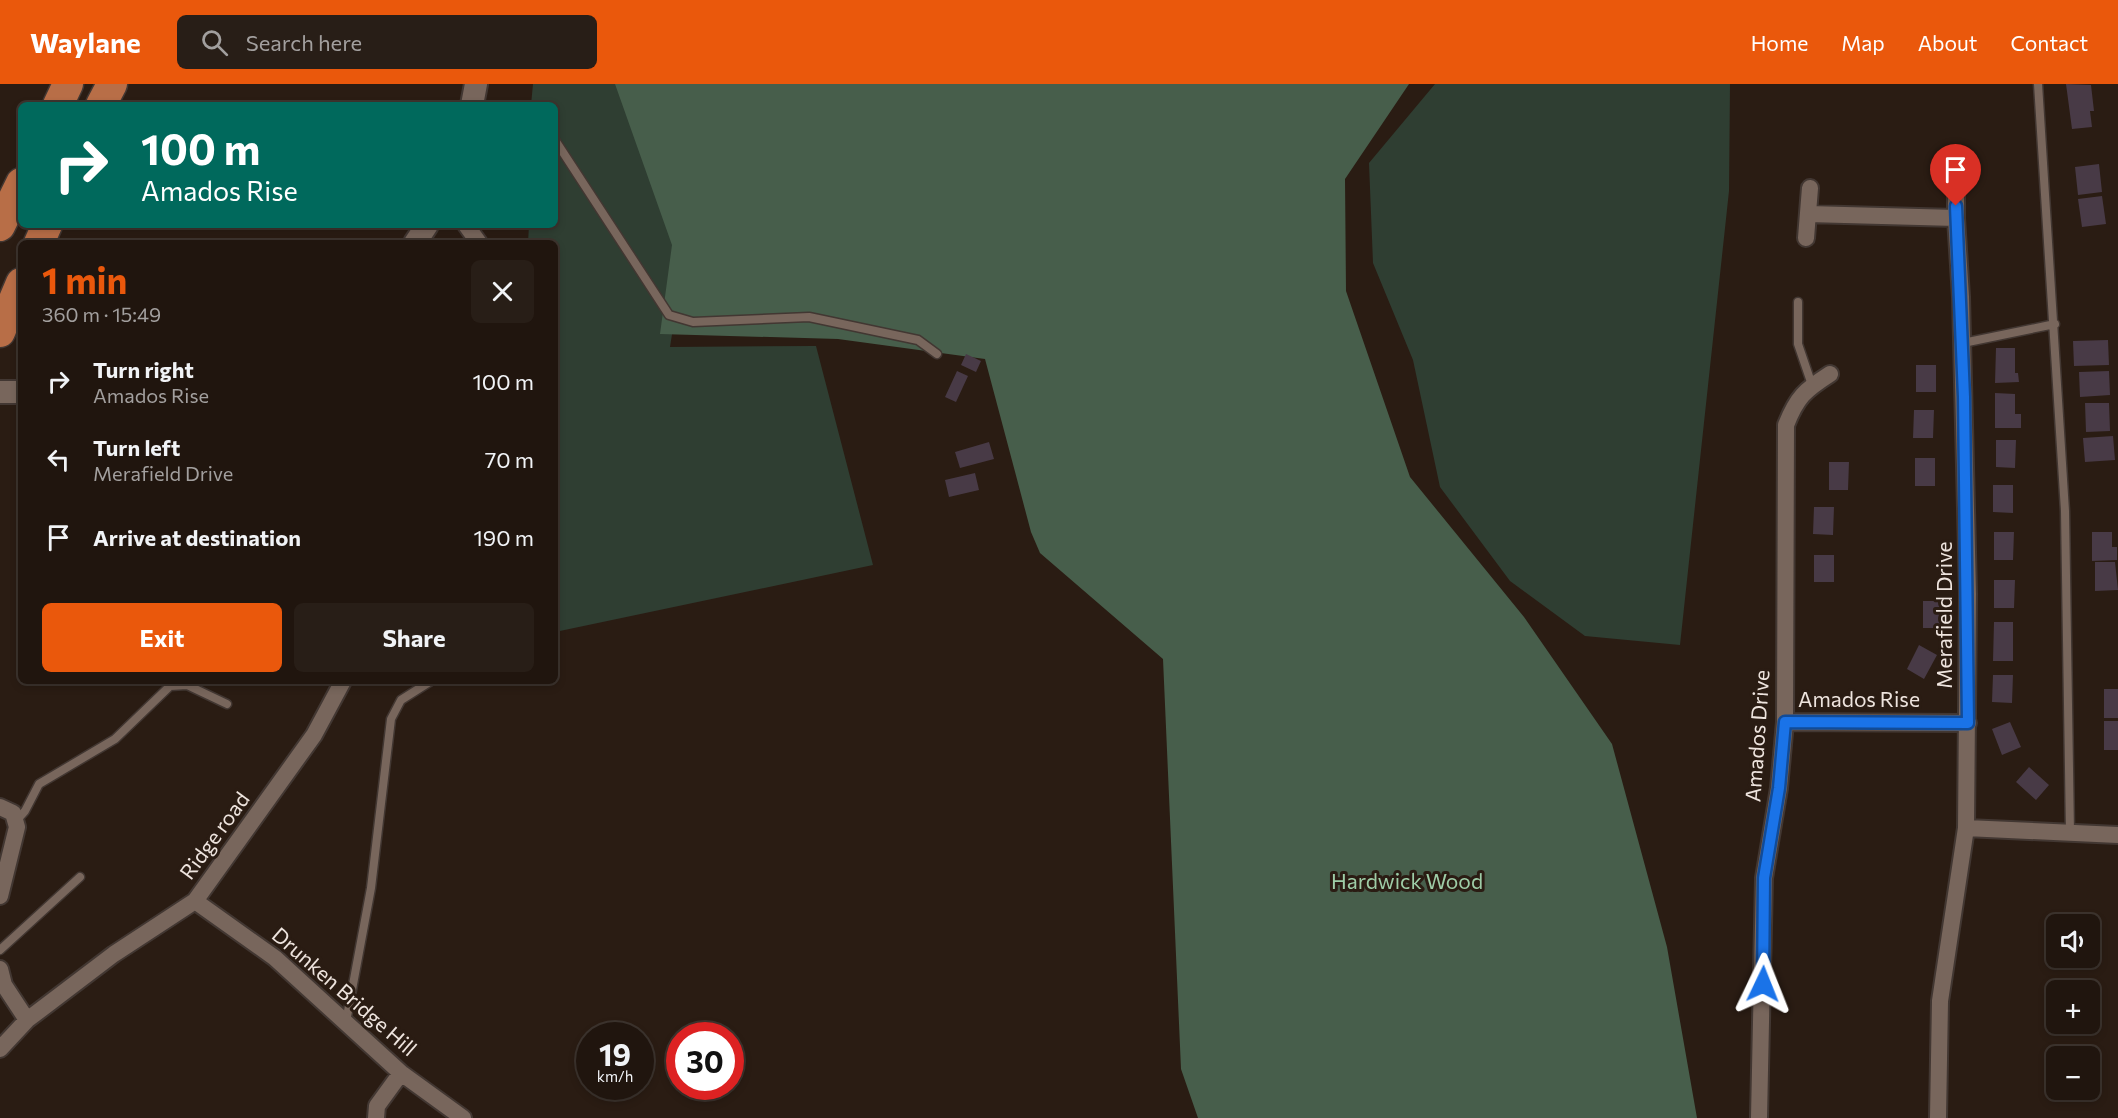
<!DOCTYPE html>
<html lang="en">
<head>
<meta charset="utf-8">
<style>
  body { margin:0; font-family:Commissioner,sans-serif; background:#281e17; color:#f1f3f6; height:100vh; display:flex; flex-direction:column; font-size:22px; white-space:nowrap }
  * { box-sizing:border-box; margin:0 }
  p { font-size:20px; color:#a29f9e }
  .icon { flex:none; width:33px; height:33px; fill:none; stroke:currentColor; stroke-width:2; stroke-linecap:round; stroke-linejoin:round }
  .map { position:relative; flex:1; overflow:hidden }
  .details { position:absolute; left:18px; top:156px; width:540px; height:444px; display:flex; flex-direction:column; background:#20150e; border-radius:9px; box-shadow:0 3px 9px #0003,0 0 0 2px #3d342e }
  .details>* { flex:none }
  .hud { position:absolute; left:18px; top:18px; width:540px; height:126px; border-radius:9px; box-shadow:0 3px 9px #0003,0 0 0 2px #3d342e; background:#00695c; color:#fff; overflow:hidden }
  .buttons { position:absolute; left:2046px; top:830px; display:grid; gap:12px }
  .buttons a { display:grid; place-items:center; width:54px; height:54px; border-radius:9px; background:#20150e; box-shadow:0 3px 9px #0003,0 0 0 2px #3d342e; font-size:30px }
  .speed { position:absolute; left:576px; top:938px; display:flex; gap:12px; font-size:30px; font-weight:700; text-align:center }
  .speed>* { display:grid; place-content:center; width:78px; height:78px; border-radius:50%; background:#20150e; box-shadow:0 3px 9px #0003,0 0 0 2px #3d342e; line-height:1 }
  .speed small { font-size:15px; font-weight:400 }
  .speed .limit { border:9px solid #d22; background:#fff; color:#111 }
  .pin { position:absolute; display:grid; place-items:center; width:51px; height:51px; color:#fff; margin:-62px -26px; border-radius:50% 50% 50% 0; rotate:-45deg; box-shadow:0 0 6px #0007 }
  .pin .icon { rotate:45deg }
  .me { position:absolute; width:66px; margin:-33px; rotate:2deg; stroke-linejoin:round; filter:drop-shadow(0 0 4px #0008) }
  .turn { display:flex; align-items:center; gap:21px; height:126px; padding:0 24px; font-size:27px }
  .turn .icon { width:78px; height:78px; stroke-width:2.5 }
  .turn b { display:block; font-size:42px; line-height:51px }
  .round { display:grid; place-items:center; flex:none; width:63px; height:63px; border-radius:9px; background:#281e17 }
  .overview { display:flex; align-items:center; justify-content:space-between; height:102px; padding:0 24px }
  h1 { font-size:36px; font-weight:700; line-height:45px; color:#ea580c }
  .primary-button { display:flex; gap:12px; margin-top:auto; padding:12px 24px }
  .primary-button a { flex:1; height:69px; border-radius:9px; background:#ea580c; color:#fff; font-size:24px; font-weight:700; line-height:69px; text-align:center }
  .primary-button a+a { background:#281e17; color:#f1f3f6 }
  ul { padding:0; list-style:none }
  li { display:flex; align-items:center; gap:18px; height:78px; padding:0 24px }
  li div { flex:1 }
  li b { display:block; font-size:22px }
  li em { font-style:normal }
  header { display:flex; align-items:center; gap:36px; box-sizing:border-box; height:84px; padding:0 30px; background:#ea580c; color:#fff }
  header strong { font-size:28px }
  nav { display:flex; gap:33px; margin-inline-start:auto; font-size:21px }
  .search { width:420px; height:54px; background:#281e17; display:flex; align-items:center; gap:15px; box-sizing:border-box; padding:0 21px; border-radius:9px; color:#a29f9e; font-size:22px }
  .map>svg:first-child { display:block }
  .green { fill:#2f3e32 }
  .forest { fill:#475e4b }
  .building { fill:#483a46 }
  .lines { fill:none; stroke-linecap:round; stroke-linejoin:round }
  .lane-casing { stroke:#423732; stroke-width:11 }
  .street-casing { stroke:#423732; stroke-width:20 }
  .secondary-casing { stroke:#423732; stroke-width:26 }
  .highway-casing { stroke:#423732; stroke-width:33 }
  .lane { stroke:#78665c; stroke-width:8 }
  .street { stroke:#78665c; stroke-width:16 }
  .secondary { stroke:#78665c; stroke-width:22 }
  .highway { stroke:#b86e47; stroke-width:30 }
  .route-casing { stroke:#114b97; stroke-width:15 }
  .route { stroke:#1a73e8; stroke-width:10 }
  .labels { text-anchor:middle; stroke-width:6; stroke-linejoin:round; paint-order:stroke }
  .street-label { font-size:21px; fill:#eee4de; stroke:#2a1c13 }
  .park-label { font-size:21px; fill:#9ecda7; stroke:#2a1c13 }
</style>
</head>
<body>
<header>
<strong>Waylane</strong>
<div class="search"><svg class="icon" aria-label="search" viewBox="0 0 24 24"><circle cx="10" cy="10" r="6"/><path d="M15 15l6 6"/></svg>Search here</div>
<nav><a>Home</a><a>Map</a><a>About</a><a>Contact</a></nav>
</header>
<div class="map">
<svg width="2118" height="1034" viewBox="0 0 2118 1034">
  <rect width="100%" height="100%" fill="#2a1c13"/>
  <path class="green" d="M 533,0 L 629,0 L 687,156 L 670,263 L 816,262 L 873,481 L 555,548 L 555,159 L 528,159 L 529,141 L 555,141 L 555,21 L 531,21 Z
    M 1435,0 L 1730,0 L 1729,107 L 1680,561 L 1585,552 L 1510,497 L 1440,403 L 1413,276 L 1373,179 L 1369,79 Z"/>
  <path class="forest" d="M 615,0 L 1409,0 L 1345,95 L 1346,207 L 1410,393 L 1524,533 L 1612,660 L 1667,863 L 1697,1034 L 1198,1034 L 1181,985 L 1163,575 L 1040,469 L 1031,448 L 985,275 L 838,255 L 660,250 L 672,161 Z"/>
  <path class="building" d="M 2066,0 L 2091,1 L 2094,27 L 2090,27 L 2092,43 L 2072,45 Z
    M 2099,80 L 2102,108 L 2078,111 L 2075,83 Z
    M 2102,112 L 2106,140 L 2082,143 L 2078,115 Z
    M 2108,256 L 2109,281 L 2074,282 L 2073,257 Z
    M 1996,264 L 2015,264 L 2015,289 L 2018,289 L 2019,298 L 1995,299 Z
    M 966,270 L 981,277 L 976,288 L 961,281 Z
    M 1916,281 L 1936,281 L 1936,308 L 1916,308 Z
    M 957,287 L 968,292 L 956,318 L 945,313 Z
    M 2109,287 L 2110,311 L 2080,313 L 2079,288 Z
    M 1995,309 L 2015,310 L 2015,330 L 2021,330 L 2021,344 L 1995,344 Z
    M 2085,319 L 2109,319 L 2110,347 L 2086,348 Z
    M 1914,326 L 1934,326 L 1933,354 L 1913,354 Z
    M 2113,352 L 2115,376 L 2085,378 L 2083,354 Z
    M 1996,356 L 2016,356 L 2015,384 L 1996,383 Z
    M 989,358 L 994,375 L 960,384 L 955,368 Z
    M 1915,374 L 1935,374 L 1935,402 L 1915,402 Z
    M 1829,378 L 1849,378 L 1848,406 L 1829,406 Z
    M 975,389 L 979,406 L 949,413 L 945,396 Z
    M 1993,401 L 2013,401 L 2013,429 L 1993,428 Z
    M 1814,423 L 1834,423 L 1833,451 L 1813,450 Z
    M 1994,448 L 2014,448 L 2013,476 L 1994,476 Z
    M 2092,448 L 2112,448 L 2112,463 L 2117,463 L 2117,476 L 2092,477 Z
    M 1814,471 L 1834,471 L 1834,498 L 1814,498 Z
    M 2095,478 L 2115,478 L 2118,506 L 2095,507 Z
    M 1994,496 L 2015,496 L 2014,524 L 1994,524 Z
    M 1923,517 L 1943,517 L 1943,544 L 1923,544 Z
    M 1994,538 L 2013,538 L 2013,577 L 1993,577 Z
    M 1919,561 L 1937,571 L 1924,595 L 1907,585 Z
    M 1993,591 L 2013,591 L 2012,619 L 1992,618 Z
    M 2104,605 L 2118,605 L 2118,634 L 2104,634 Z
    M 2104,637 L 2118,637 L 2118,666 L 2104,666 Z
    M 2010,638 L 2021,663 L 2002,671 L 1992,645 Z
    M 2029,683 L 2049,701 L 2036,716 L 2016,698 Z"/>
  <g class="lines">
    <defs>
      <path id="lane" d="M 2038,0 L 2065,427 L 2070,749
        M 555,56 L 669,231 L 693,238 L 809,233 L 918,256 L 937,270
        M 1798,218 L 1798,260 L 1812,301
        M 1963,259 L 2055,240
        M 16,737 L 25,727 L 39,700 L 115,655 L 170,602 L 187,601 L 227,620
        M 0,866 L 80,793
        M 346,938 L 371,804 L 391,635 L 401,616 L 431,597"/>
      <path id="street" d="M 1808,130 L 1956,134 L 1961,213 L 1968,510 L 1966,744 L 1940,917 L 1938,1034
        M 1956,134 L 1956,109
        M 466,141 L 479,159
        M 1806,154 L 1810,104
        M 1785,638 L 1968,639
        M 0,723 L 13,729 L 17,743 L 0,812
        M 1966,744 L 2118,751
        M 195,817 L 275,874 L 401,989 L 463,1034
        M 0,885 L 4,901 L 27,936
        M 0,965 L 27,936 L 114,870 L 195,817 L 314,651 L 343,597
        M 376,1034 L 377,1022 L 401,989
        M 1759,1034 L 1764,794 L 1779,704 L 1785,638 L 1786,341 C 1797,313 1805,306 1830,290"/>
      <path id="secondary" d="M 472,21 L 476,0
        M 415,159 L 427,141
        M 0,308 L 21,308"/>
      <path id="highway" d="M 58,21 L 68,0
        M 101,21 L 112,0
        M 0,142 L 21,99
        M 39,159 L 47,141
        M 0,248 L 21,199"/>
    </defs>
    <use href="#lane" class="lane-casing"/>
    <use href="#street" class="street-casing"/>
    <use href="#secondary" class="secondary-casing"/>
    <use href="#highway" class="highway-casing"/>
    <use href="#lane" class="lane"/>
    <use href="#street" class="street"/>
    <use href="#secondary" class="secondary"/>
    <use href="#highway" class="highway"/>
  </g>
  <g class="lines">
    <defs>
      <path id="route" d="M 1763,900 L 1764,794 L 1779,704 L 1785,638 L 1968,639 L 1964,313 L 1956,122"/>
    </defs>
    <use href="#route" class="route-casing"/>
    <use href="#route" class="route"/>
  </g>
  <g class="labels">
    <g class="street-label">
      <text transform="translate(1945 531) rotate(-90)" y="7">Merafield Drive</text>
      <text x="1859" y="623">Amados Rise</text>
      <text transform="translate(1758 652) rotate(-86)" y="7">Amados Drive</text>
      <text transform="translate(215 752) rotate(-54)" y="7">Ridge road</text>
      <text transform="translate(344 908) rotate(41)" y="7">Drunken Bridge Hill</text>
    </g>
    <g class="park-label">
      <text x="1407" y="805">Hardwick Wood</text>
    </g>
  </g>
</svg>
<div class="buttons">
<a><svg class="icon" aria-label="sound" viewBox="0 0 24 24"><path d="M4 9h4l5-4v14l-5-4H4zM17 9q2 3 0 6"/></svg></a>
<a>+</a>
<a>−</a>
</div>
<div class="speed"><div>19<small>km/h</small></div><div class="limit">30</div></div>
<div class="pin" style="left:1956px;top:122px;background:#d93025"><svg class="icon" aria-label="arrive" viewBox="0 0 24 24"><path d="M6 21V4h12l-3 4 3 4H6"/></svg></div>
<svg class="me" style="left:1763px;top:900px" viewBox="-20 -20 40 40"><path d="M0-17L14 15 0 8-14 15z" fill="#1a73e8" stroke="#fff" stroke-width="4"/></svg>
<div class="hud">
<div class="turn"><svg class="icon" aria-label="right" viewBox="0 0 24 24"><path d="M7 20v-9h11M14 6l5 5-5 5"/></svg><div><b>100 m</b>Amados Rise</div></div>
</div>
<section class="details">
<div class="overview"><div><h1>1 min</h1><p>360 m · 15:49</p></div><a class="round"><svg class="icon" aria-label="close" viewBox="0 0 24 24"><path d="M6 6l12 12M18 6L6 18"/></svg></a></div>
<ul>
<li><svg class="icon" aria-label="right" viewBox="0 0 24 24"><path d="M7 20v-9h11M14 6l5 5-5 5"/></svg><div><b>Turn right</b><p>Amados Rise</p></div><em>100 m</em></li>
<li><svg class="icon" aria-label="left" viewBox="0 0 24 24"><path d="M17 20v-9H6M10 6l-5 5 5 5"/></svg><div><b>Turn left</b><p>Merafield Drive</p></div><em>70 m</em></li>
<li><svg class="icon" aria-label="arrive" viewBox="0 0 24 24"><path d="M6 21V4h12l-3 4 3 4H6"/></svg><div><b>Arrive at destination</b></div><em>190 m</em></li>
</ul>
<div class="primary-button"><a>Exit</a><a>Share</a></div>
</section>
</div>
</body>
</html>
